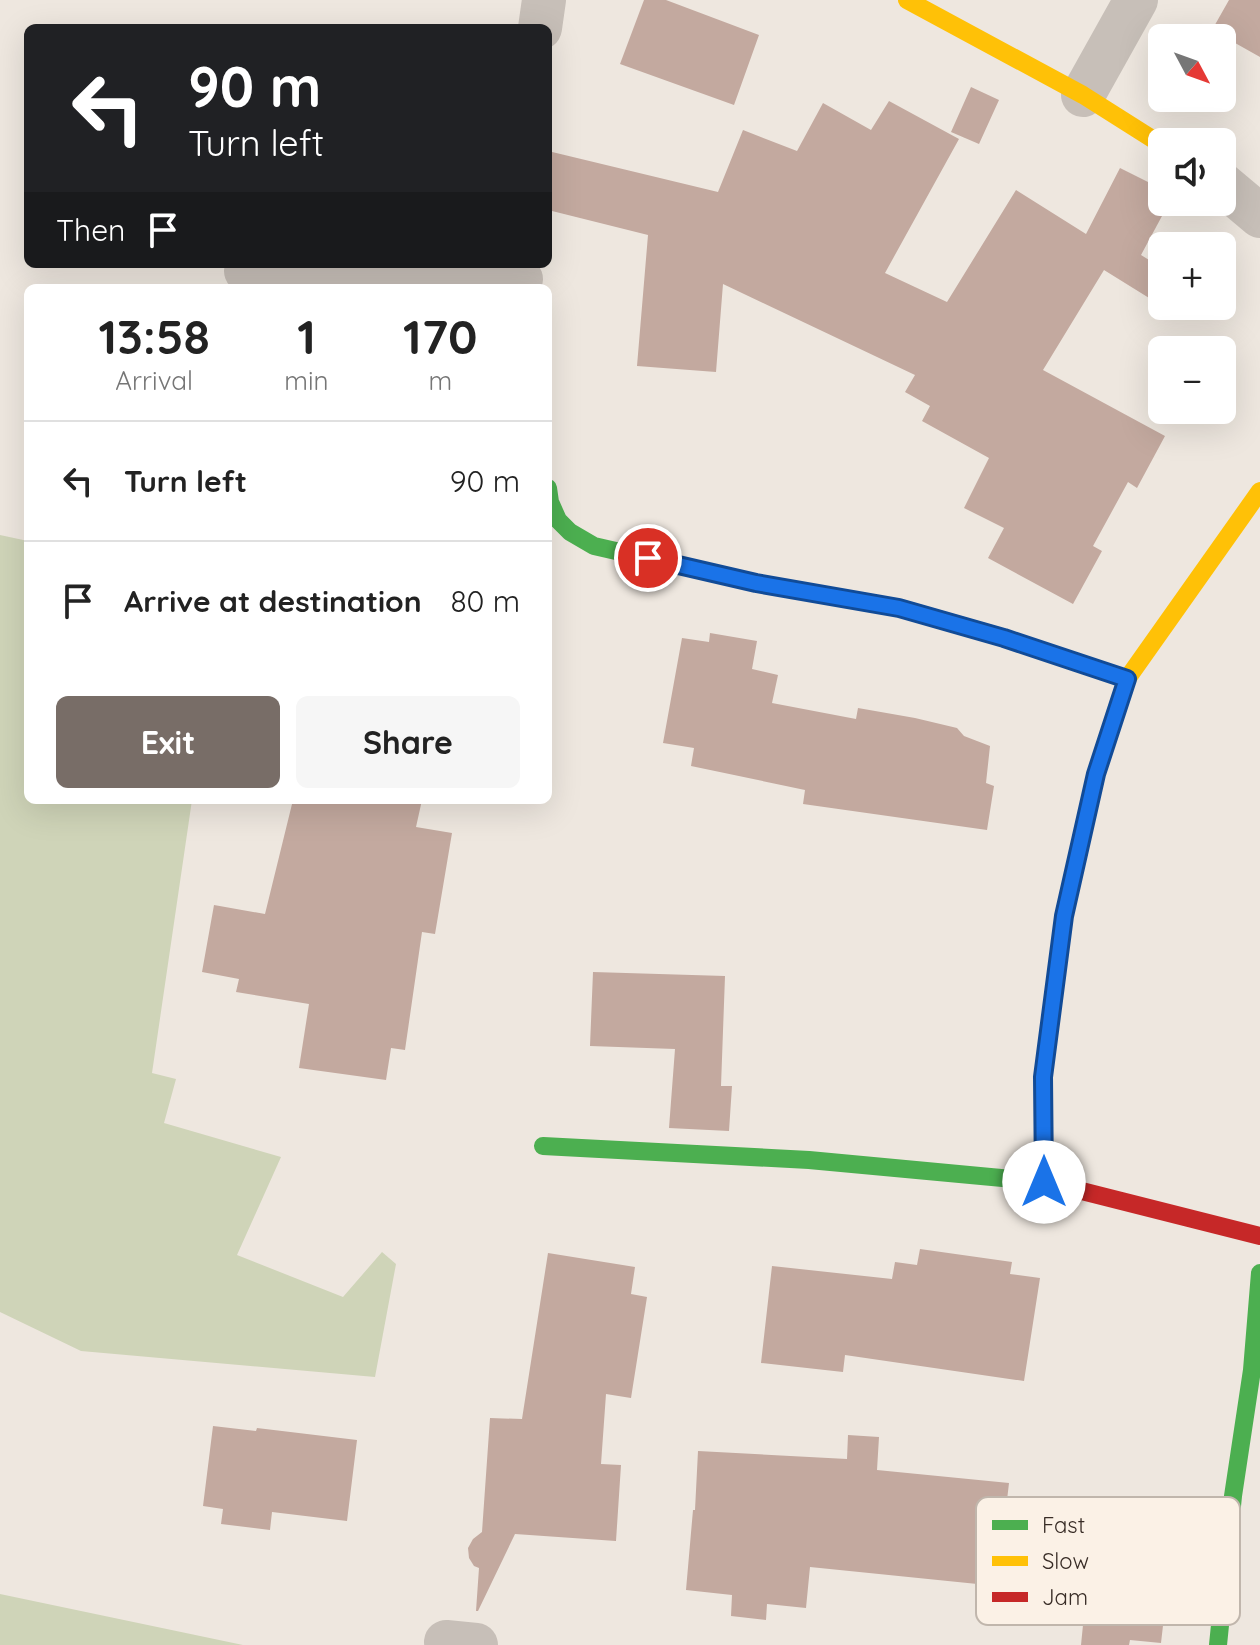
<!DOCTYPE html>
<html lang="en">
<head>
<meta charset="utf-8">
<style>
  body { margin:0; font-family:Quicksand,sans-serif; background:#f6f6f6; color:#222; height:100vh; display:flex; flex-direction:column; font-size:30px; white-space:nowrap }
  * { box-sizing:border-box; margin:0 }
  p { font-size:26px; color:#767676 }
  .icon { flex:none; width:44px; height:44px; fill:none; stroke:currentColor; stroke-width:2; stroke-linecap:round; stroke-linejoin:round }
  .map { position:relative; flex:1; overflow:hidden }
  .panel { position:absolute; left:24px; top:284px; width:528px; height:520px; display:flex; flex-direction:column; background:#fff; border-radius:12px; box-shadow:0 8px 32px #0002 }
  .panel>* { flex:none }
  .hud { position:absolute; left:24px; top:24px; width:528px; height:244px; border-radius:12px; box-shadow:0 8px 32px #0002; background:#202124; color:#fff; overflow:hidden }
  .needle { width:52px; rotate:131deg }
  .fabs { position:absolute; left:1148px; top:24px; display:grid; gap:16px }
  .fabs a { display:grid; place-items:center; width:88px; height:88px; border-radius:12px; background:#fff; box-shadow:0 8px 32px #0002; font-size:40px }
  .pin { position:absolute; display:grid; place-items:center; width:68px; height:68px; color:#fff; margin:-34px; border:4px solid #fff; border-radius:50%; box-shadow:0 2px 8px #0007 }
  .me { position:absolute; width:88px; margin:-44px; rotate:0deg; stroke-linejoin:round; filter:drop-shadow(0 0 6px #0008) }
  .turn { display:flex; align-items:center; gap:28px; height:168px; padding:0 32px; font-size:36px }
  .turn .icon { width:104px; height:104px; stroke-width:2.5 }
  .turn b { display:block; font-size:56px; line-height:68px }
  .then { display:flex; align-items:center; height:76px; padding:0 32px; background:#0003; gap:16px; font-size:30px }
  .eta { display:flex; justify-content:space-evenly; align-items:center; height:136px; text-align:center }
  .eta b { font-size:48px; font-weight:800; line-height:56px }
  .cta { display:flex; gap:16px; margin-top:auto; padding:16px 32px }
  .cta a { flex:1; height:92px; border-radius:12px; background:#786d67; color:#fff; font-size:32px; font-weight:800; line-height:92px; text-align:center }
  .cta a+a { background:#f6f6f6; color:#222 }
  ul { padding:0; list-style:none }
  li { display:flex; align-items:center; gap:24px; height:120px; padding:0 32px; border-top:2px solid #e0e0e0 }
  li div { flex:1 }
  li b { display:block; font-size:30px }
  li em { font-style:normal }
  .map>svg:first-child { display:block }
  .green { fill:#cfd4b8 }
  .building { fill:#c3a99f }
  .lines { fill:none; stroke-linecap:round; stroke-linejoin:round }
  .street { stroke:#c7bfb8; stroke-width:44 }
  .fast { stroke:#4caf50; stroke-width:18 }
  .slow { stroke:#ffc107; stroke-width:18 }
  .jam { stroke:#c62828; stroke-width:18 }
  .route-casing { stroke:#114b97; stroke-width:20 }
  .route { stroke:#1a73e8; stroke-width:14 }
  .key { fill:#fbf1e6; stroke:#c0b6ac; stroke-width:2 }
  .key-label { font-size:22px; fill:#382c26 }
</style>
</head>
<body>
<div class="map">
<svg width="1260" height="1645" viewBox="0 0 1260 1645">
  <rect width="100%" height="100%" fill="#eee7df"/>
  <path class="green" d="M 0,535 L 28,541 L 28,800 L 192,800 L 152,1073 L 176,1079 L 164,1123 L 281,1157 L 237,1255 L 343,1297 L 382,1252 L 396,1264 L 375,1377 L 81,1351 L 0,1312 Z
    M 0,1594 L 243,1645 L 0,1645 Z"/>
  <path class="building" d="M 644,0 L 666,0 L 759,35 L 734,105 L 620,64 Z
    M 1229,0 L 1260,0 L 1260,57 L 1212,30 Z
    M 971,87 L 999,100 L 979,144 L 951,132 Z
    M 889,101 L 959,139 L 885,273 L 947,302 L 1016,190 L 1086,234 L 1120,168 L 1162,189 L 1162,216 L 1141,255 L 1162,268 L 1162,306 L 1104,270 L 1043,370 L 1165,436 L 1137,488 L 1128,482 L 1093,546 L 1102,551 L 1073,604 L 988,558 L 1004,528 L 964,508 L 989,458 L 922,421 L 930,406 L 905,392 L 915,375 L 723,284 L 716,372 L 637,366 L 648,235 L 548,210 L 548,151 L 718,192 L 743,130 L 797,151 L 823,103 L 871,130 Z
    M 710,633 L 757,641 L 752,669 L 778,675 L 772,703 L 856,719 L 858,708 L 915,718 L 957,728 L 964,736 L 990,746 L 986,783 L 994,786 L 987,830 L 803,804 L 805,790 L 691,766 L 694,748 L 663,743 L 682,638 L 709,642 Z
    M 293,800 L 422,800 L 416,827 L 452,833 L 435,934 L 422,932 L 405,1050 L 391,1048 L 386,1080 L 299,1068 L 309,1004 L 236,992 L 239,979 L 202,972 L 214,905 L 265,914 Z
    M 593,972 L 725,976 L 721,1086 L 732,1086 L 729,1131 L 669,1128 L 675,1049 L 590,1046 Z
    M 920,1249 L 1012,1262 L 1010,1274 L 1040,1278 L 1024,1381 L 845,1355 L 843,1372 L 761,1363 L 772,1266 L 892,1279 L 895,1262 L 917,1265 Z
    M 548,1253 L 635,1267 L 631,1294 L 647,1297 L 631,1398 L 606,1394 L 601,1464 L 621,1465 L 616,1541 L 515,1534 L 478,1611 L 476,1611 L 479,1568 L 474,1566 L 469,1558 L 468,1548 L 473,1539 L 482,1532 L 490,1418 L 522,1419 Z
    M 213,1426 L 256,1431 L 257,1428 L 357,1440 L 347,1521 L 272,1512 L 270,1530 L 221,1524 L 223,1509 L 203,1506 Z
    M 848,1435 L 879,1437 L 877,1470 L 1009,1483 L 997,1586 L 810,1567 L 806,1608 L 767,1604 L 766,1620 L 731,1616 L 732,1595 L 686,1590 L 693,1510 L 695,1510 L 698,1451 L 847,1459 Z
    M 1071,1509 L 1175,1521 L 1161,1643 L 1130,1640 L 1129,1645 L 1081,1645 L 1083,1625 L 1058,1622 Z"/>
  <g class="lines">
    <path class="street" d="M 540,28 L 544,0
      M 1083,95 L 1136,0
      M 1222,184 L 1260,216
      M 246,271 L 521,279
      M 446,1642 L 476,1645"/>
    <path class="fast" d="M 548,488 L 550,502 L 558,520 L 570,532 L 594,546 L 756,583 L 899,608 L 1004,638 L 1127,679
      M 543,1146 L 809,1160 L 1044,1182 L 1054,1184
      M 1044,1182 L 1043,1077 L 1064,916 L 1088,810
      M 1218,1645 L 1233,1496 L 1252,1370 L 1260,1273"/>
    <path class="slow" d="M 907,0 L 1083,95 L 1162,145
      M 1088,810 L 1096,774 L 1127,679 L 1260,491"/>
    <path class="jam" d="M 1054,1184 L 1260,1236"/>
  </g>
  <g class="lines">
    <defs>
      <path id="route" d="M 648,558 L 756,583 L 899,608 L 1004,638 L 1127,679 L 1096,774 L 1064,916 L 1043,1077 L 1044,1182"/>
    </defs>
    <use href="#route" class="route-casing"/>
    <use href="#route" class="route"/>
  </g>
  <rect x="976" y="1497" width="264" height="128" rx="12" class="key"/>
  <rect x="992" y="1520" width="36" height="10" fill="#4caf50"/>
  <rect x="992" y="1556" width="36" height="10" fill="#ffc107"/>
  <rect x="992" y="1592" width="36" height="10" fill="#c62828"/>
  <g class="key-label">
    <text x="1042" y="1533">Fast</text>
    <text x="1042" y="1569">Slow</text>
    <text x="1042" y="1605">Jam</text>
  </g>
</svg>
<div class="fabs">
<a><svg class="needle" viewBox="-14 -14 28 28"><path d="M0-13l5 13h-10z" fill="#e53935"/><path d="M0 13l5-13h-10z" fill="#767676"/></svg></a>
<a><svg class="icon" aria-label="sound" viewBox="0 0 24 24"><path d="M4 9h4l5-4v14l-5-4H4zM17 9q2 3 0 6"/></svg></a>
<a>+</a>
<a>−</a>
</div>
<div class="pin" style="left:648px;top:558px;background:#d93025"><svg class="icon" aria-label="arrive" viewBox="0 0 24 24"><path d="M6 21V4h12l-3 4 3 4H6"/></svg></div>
<svg class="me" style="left:1044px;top:1182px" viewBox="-20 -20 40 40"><circle r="19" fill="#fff"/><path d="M0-13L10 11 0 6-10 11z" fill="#1a73e8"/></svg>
<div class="hud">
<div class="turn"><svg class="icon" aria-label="left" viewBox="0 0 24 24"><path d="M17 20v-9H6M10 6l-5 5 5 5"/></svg><div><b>90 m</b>Turn left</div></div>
<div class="then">Then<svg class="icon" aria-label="arrive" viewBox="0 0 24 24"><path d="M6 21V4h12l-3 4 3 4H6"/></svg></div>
</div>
<section class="panel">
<div class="eta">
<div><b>13:58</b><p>Arrival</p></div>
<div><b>1</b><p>min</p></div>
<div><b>170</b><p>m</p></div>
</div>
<ul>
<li><svg class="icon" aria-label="left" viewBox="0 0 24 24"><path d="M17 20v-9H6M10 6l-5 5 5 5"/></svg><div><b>Turn left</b></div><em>90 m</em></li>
<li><svg class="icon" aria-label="arrive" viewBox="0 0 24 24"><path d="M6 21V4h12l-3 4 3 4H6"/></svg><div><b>Arrive at destination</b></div><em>80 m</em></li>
</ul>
<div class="cta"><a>Exit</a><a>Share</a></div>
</section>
</div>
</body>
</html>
